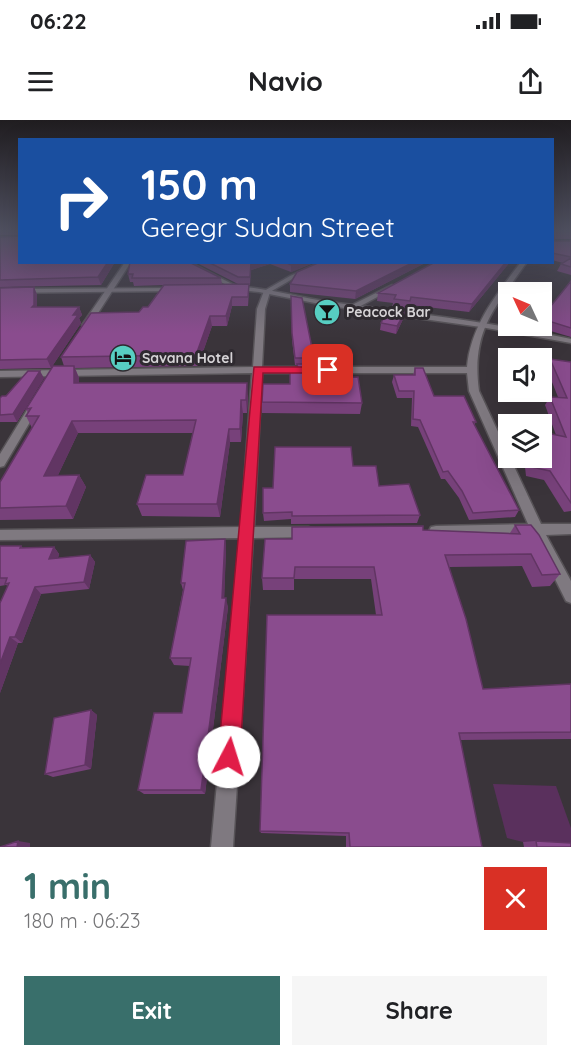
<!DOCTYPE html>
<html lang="en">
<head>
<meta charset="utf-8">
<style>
  body { margin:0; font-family:Quicksand,sans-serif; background:#f6f6f6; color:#202124; height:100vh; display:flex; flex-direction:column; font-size:22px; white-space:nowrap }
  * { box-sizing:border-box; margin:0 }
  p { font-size:20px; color:#757577 }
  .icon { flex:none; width:33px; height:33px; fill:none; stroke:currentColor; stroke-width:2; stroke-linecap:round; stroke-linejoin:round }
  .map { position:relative; height:727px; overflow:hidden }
  .side { display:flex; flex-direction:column; background:#fff; flex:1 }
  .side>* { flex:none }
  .top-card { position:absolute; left:18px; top:18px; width:536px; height:126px; border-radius:0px; box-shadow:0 6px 24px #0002; background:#1a4fa0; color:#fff; overflow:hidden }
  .needle { width:39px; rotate:314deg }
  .controls { position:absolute; left:498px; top:162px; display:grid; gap:12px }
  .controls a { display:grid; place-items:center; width:54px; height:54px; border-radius:0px; background:#fff; box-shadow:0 6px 24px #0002; font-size:30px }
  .pin { position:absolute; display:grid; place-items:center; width:51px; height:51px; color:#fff; margin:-26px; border-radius:12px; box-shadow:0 3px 9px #0006 }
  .me { position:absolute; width:66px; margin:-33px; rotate:5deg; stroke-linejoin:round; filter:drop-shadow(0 0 4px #0008) }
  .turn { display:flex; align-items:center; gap:21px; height:126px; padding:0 24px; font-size:27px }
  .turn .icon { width:78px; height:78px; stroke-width:2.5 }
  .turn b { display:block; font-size:42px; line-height:51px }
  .round { display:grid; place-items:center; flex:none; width:63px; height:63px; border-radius:0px; background:#f6f6f6 }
  .summary { display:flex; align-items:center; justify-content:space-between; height:102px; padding:0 24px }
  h1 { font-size:36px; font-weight:800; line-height:45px; color:#396f6b }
  .button { display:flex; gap:12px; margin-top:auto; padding:12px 24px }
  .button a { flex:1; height:69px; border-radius:0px; background:#396f6b; color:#fff; font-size:24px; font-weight:800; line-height:69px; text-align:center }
  .button a+a { background:#f6f6f6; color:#202124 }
  .status { display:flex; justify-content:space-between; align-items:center; height:42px; padding:0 30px; background:#fff; direction:ltr }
  .status svg { height:16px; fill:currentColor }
  header { display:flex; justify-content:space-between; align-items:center; height:78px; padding:0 24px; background:#fff; font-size:27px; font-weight:800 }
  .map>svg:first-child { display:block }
  .green { fill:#5a305d }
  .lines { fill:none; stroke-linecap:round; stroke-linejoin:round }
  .minor-casing { stroke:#575357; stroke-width:3 }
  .tertiary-casing { stroke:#575357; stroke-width:3 }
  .minor { fill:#7f7980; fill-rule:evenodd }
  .tertiary { fill:#7f7980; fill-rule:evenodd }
  .wall { fill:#77417a }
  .shaded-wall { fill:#613563 }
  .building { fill:#8a4c8e; stroke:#613563; stroke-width:1.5 }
  .route { fill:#e11d48; stroke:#92132f; stroke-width:1.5 }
  .labels { text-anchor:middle; stroke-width:6; stroke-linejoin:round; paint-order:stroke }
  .far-poi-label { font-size:14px; font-weight:bold; fill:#d6d3d6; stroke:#2f2a30; text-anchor:start }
</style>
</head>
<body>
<div class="status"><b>06:22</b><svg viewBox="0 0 49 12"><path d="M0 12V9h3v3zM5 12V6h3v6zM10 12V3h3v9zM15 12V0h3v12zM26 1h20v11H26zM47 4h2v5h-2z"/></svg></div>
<header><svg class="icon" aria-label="menu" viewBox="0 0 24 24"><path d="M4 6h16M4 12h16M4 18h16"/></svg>Navio<svg class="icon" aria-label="share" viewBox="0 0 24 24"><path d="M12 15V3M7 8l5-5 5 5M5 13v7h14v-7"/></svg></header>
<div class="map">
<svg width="571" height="727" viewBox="0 0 571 727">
  <rect width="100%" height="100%" fill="#3a343a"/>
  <path class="green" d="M 493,664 L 556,666 L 571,708 L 571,726 L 523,722 L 507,718 Z"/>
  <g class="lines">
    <defs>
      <path id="minor" d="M 125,142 L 131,142 L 89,207 L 83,207 L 82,205 Z
        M 180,142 L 189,142 L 240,168 L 235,169 Z
        M 322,142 L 332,142 L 294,158 L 270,172 L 265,189 L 262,247 L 467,247 C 471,205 496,175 521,142 L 527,142 C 494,189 471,211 479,271 L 541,404 L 571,404 L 571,414 L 546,415 L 571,461 L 571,483 L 566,481 L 533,415 L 436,416 L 431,415 L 429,411 L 431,407 L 436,406 L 528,404 L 469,271 L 467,253 L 262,253 L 254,407 L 308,407 L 313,408 L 315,412 L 313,416 L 308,417 L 253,418 L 233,727 L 211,727 L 240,418 L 0,420 L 0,410 L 241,407 L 252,253 L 0,257 L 0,251 L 253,247 L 257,189 L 264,171 L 290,156 Z
        M 392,165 L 395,167 L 394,168 L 355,189 L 348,187 Z
        M 35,282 L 40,285 L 4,346 L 0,347 L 0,334 L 30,285 Z"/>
      <path id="tertiary" d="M 235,166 C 267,168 298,177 330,182 C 411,193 491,202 571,219 L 571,223 L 481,207 L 330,186 L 259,172 L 233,169 L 232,168 Z
        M 178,168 L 178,170 L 176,171 L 0,173 L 0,169 Z"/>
    </defs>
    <use href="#minor" class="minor-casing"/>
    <use href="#tertiary" class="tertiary-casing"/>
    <use href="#minor" class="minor"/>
    <use href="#tertiary" class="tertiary"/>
  </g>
  <path class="wall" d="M 0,111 L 20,111 L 115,142 L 101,165 L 0,167 L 0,117 L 19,116 L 19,115 L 0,115 Z
    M 552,111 L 571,111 L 571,119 L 555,119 L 555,121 L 571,121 L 571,155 L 557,151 L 561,144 L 563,143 L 552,140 Z
    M 195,142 L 316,142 L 291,152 L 270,144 L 251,150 L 250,165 L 249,165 L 248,186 L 232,186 L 227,206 L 212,206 L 198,246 L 75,248 L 79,258 L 79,263 L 248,276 L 247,293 L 243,293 L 241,322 L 230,322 L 220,397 L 142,396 L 137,384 L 183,355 L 193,313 L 78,313 L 58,355 L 79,355 L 86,367 L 73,399 L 0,400 L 0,362 L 32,308 L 26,296 L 28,293 L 26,289 L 64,246 L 61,237 L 148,187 L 163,165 L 134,166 L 133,162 L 130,162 L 128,154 L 221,158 L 222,164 L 238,164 Z
    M 427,142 L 355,179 L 290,172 L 290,164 Z
    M 435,142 L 510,142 L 469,192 L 410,185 L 408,189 L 392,187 L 393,183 L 377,181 L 378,173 Z
    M 571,161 L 571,217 L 537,207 L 537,206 L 542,206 L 542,199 Z
    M 34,167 L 37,175 L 37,187 L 79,187 L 82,195 L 79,198 L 81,203 L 51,248 L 0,249 L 0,168 Z
    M 291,176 L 314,238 L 314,244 L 318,248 L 335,258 L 362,283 L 360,294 L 262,293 L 262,282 L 290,264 L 297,248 L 297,245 L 295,245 L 292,220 Z
    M 406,190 L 404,197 L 396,214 L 380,210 L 381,203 Z
    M 550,239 L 571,242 L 571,391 L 564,392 L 544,360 L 526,356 L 524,338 L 542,338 L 556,315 L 545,285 L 550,277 L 558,277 L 546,247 Z
    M 415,248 L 434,276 L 476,302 L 474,305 L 519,390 L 515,397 L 469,400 L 459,378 L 445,359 L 441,359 L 418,307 L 411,306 L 412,278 L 397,278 L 392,262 L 394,255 L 413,255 Z
    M 44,258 L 17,302 L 0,302 L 0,278 Z
    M 353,346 L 379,366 L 420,395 L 417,403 L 291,404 L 291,399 L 264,401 L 263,393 L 273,368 Z
    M 515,405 L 560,454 L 550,466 L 532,467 L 522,446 L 449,447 L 483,569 L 571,564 L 571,619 L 460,620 L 482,727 L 346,727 L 346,716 L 261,713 L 260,711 L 376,495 L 371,459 L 294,459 L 294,470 L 263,470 L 262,458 L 292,419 L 423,410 L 510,413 Z
    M 225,419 L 226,428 L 224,478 L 228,487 L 205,674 L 144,674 L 138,670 L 182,593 L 190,546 L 174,545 L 170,538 L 183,470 L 181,463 Z
    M 0,426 L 21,426 L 23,428 L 54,427 L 59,434 L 58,438 L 90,435 L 95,442 L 89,469 L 41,474 L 22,523 L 18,523 L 0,573 L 8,466 L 6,465 L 0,466 Z
    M 91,590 L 97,595 L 91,649 L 53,657 L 45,654 Z
    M 536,721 L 571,727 L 524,727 L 523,722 Z"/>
  <path class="shaded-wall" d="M 108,142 L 115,142 L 101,165 L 98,157 Z
    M 252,142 L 270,142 L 270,144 L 251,150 L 250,165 L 251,143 Z
    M 297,142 L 316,142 L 291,152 L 291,145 Z
    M 414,142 L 427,142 L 355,179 L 356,171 Z
    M 506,142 L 510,142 L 469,192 L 472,184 Z
    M 249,164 L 249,173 L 248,186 L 248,177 Z
    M 34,167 L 37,175 L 37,193 L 32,187 Z
    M 232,177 L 232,186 L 227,206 L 226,196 Z
    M 79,187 L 82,195 L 79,198 L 81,203 L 51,248 L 47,239 L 73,195 Z
    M 406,190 L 404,197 L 396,214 L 397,206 Z
    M 210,196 L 212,206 L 198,246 L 196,235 Z
    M 74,246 L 79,258 L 79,276 L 74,263 Z
    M 40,251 L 44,258 L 17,302 L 13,294 Z
    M 247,263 L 248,276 L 247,293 L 246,280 Z
    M 241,280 L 243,293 L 241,322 L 240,309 Z
    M 72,301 L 78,313 L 52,368 L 44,356 Z
    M 229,309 L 230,322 L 220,397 L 217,384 Z
    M 79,355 L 86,367 L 73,399 L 66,386 Z
    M 225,419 L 226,428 L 224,487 L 222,478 Z
    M 54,427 L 59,434 L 55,447 L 49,439 Z
    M 90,435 L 95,442 L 89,469 L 84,462 Z
    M 35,467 L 41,474 L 22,523 L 15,517 Z
    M 226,478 L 228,487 L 205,674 L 201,670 Z
    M 10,517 L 18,523 L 0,573 L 0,544 Z
    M 91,590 L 97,595 L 91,649 L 85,645 Z
    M 18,721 L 30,723 L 30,727 L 17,727 Z"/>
  <path class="building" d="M 18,111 L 20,111 L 20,142 L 108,142 L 98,157 L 0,160 L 0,117 L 19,116 Z
    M 552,111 L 571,111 L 571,112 L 553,113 L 555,121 L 571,121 L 571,137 L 552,133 Z
    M 571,138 L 571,147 L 561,144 Z
    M 130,142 L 189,142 L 221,158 L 132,158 L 133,154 L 128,154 Z
    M 208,142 L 252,142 L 251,143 L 250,157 L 238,157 Z
    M 285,142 L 297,142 L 291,145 Z
    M 320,142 L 414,142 L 356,171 L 290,164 L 297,152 Z
    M 435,142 L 506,142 L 472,184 L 411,177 L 410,181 L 394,179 L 396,175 L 378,173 Z
    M 571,161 L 571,208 L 542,199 L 542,197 Z
    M 249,164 L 248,177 L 232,177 L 226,196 L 210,196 L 196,235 L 61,237 L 91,193 L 139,192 L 143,187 L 148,187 L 164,165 Z
    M 34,167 L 34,185 L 32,187 L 79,187 L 73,195 L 78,195 L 47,239 L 0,240 L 0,168 Z
    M 291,176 L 302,178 L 314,238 L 295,238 L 292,213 Z
    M 389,188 L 406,190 L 397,206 L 381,203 Z
    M 550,239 L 571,242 L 571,383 L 550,351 L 531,347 L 530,338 L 542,338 L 542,312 L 566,317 L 550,277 L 567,278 Z
    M 297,244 L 317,244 L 318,248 L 334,249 L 335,258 L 358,257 L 362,283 L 262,282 L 263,264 L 290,264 L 290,248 L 298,248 Z
    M 53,246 L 74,246 L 74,263 L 247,263 L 246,280 L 241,280 L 240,309 L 229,309 L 217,384 L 137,384 L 146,355 L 183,355 L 196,300 L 72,301 L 44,356 L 79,355 L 66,386 L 0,388 L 0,362 L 39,296 L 26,296 L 31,288 L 26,289 Z
    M 415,248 L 423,248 L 434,276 L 464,276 L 476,302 L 473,302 L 519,390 L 473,393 L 462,371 L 448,351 L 443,352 L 420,300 L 413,299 L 414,271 L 399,271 L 394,255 L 415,255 Z
    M 28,251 L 40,251 L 13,294 L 0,295 L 0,278 L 2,276 L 6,276 Z
    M 275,327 L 351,327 L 353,346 L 376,346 L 379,366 L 409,364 L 420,395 L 292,396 L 292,392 L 263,393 L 263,368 L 273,368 Z
    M 515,405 L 531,405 L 539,415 L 560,454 L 542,455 L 531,434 L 445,435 L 466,499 L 483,569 L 571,564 L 571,612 L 459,613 L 482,727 L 350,727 L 349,713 L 260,711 L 267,495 L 382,495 L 374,447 L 295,447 L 294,458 L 262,458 L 265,419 L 292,419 L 292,407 L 423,406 L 423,410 L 520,414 Z
    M 225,419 L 222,478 L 226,478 L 201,670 L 138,670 L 154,593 L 182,593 L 191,538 L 170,538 L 185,463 L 181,463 L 186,421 Z
    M 0,426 L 21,426 L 20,428 L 54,427 L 49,439 L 90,435 L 84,462 L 35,467 L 15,517 L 10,517 L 0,544 L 0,483 L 9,463 L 5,464 L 7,458 L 0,458 Z
    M 91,590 L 85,645 L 45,654 L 54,598 Z
    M 18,721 L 17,727 L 0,727 Z
    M 536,721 L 571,723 L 571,727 L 537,727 Z"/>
  <linearGradient id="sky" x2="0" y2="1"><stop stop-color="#201d20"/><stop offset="0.52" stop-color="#4f5060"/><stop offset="1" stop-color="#4f5060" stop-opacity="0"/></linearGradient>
  <rect width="571" height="213" fill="url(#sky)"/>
  <path class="route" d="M 254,247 L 328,247 L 334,250 L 328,253 L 263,253 L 240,637 L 237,645 L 229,648 L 221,645 L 218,637 Z"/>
  <defs>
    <symbol id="bar-disc" viewBox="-11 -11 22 22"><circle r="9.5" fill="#57cec2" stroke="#2f2a30"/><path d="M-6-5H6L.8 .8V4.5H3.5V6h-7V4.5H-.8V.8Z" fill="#111"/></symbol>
    <symbol id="hotel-disc" viewBox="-11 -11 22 22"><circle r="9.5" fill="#57cec2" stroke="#2f2a30"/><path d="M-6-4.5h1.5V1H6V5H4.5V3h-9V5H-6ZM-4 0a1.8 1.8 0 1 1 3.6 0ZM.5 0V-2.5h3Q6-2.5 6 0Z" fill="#111"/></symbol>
  </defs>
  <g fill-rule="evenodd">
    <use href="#bar-disc" x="312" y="177" width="30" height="30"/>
    <use href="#hotel-disc" x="108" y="223" width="30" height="30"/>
  </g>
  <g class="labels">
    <g class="far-poi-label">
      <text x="346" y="197">Peacock Bar</text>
      <text x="142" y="243">Savana Hotel</text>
    </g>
  </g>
</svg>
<div class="controls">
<a><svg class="needle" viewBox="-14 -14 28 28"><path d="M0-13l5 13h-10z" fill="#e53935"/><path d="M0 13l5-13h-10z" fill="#757577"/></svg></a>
<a><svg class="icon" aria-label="sound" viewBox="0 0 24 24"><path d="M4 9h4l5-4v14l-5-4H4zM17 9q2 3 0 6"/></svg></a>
<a><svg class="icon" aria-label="layers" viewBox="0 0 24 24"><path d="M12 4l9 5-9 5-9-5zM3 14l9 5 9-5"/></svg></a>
</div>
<div class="pin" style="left:328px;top:250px;background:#d93025"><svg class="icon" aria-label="arrive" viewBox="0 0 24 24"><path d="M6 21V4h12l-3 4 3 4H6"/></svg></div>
<svg class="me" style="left:229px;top:637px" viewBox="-20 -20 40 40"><circle r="19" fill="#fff"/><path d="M0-13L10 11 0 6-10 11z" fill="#e11d48"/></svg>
<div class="top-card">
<div class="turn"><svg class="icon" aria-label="right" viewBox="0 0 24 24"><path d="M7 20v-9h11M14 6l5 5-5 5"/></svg><div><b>150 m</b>Geregr Sudan Street</div></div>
</div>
</div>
<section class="side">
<div class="summary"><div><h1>1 min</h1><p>180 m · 06:23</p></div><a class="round" style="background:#d93025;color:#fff"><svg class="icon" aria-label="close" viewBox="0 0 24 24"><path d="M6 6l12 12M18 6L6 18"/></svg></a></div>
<div class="button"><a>Exit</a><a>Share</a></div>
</section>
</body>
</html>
